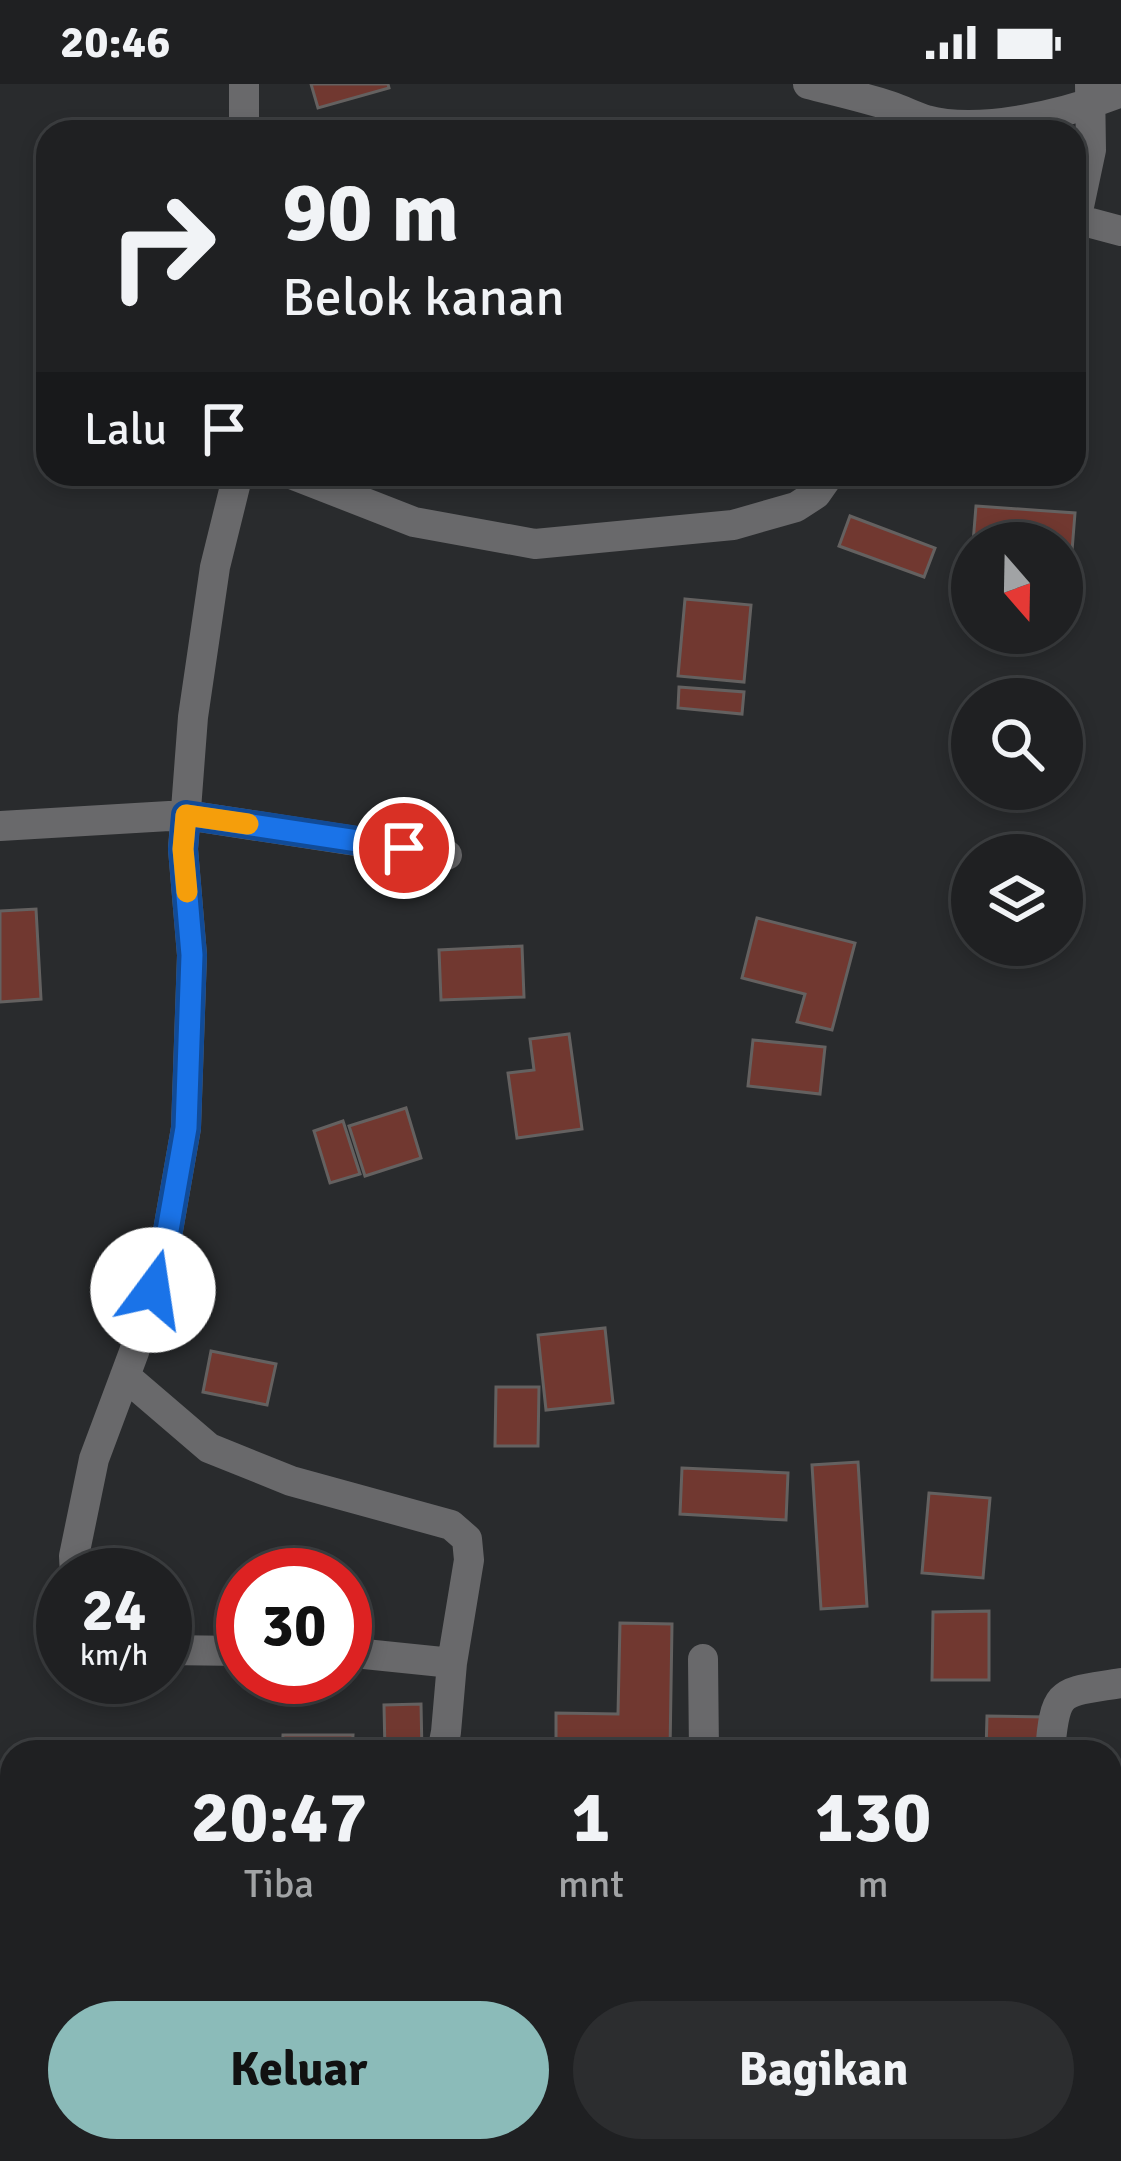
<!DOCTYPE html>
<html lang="id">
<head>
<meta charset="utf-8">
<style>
  body { margin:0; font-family:Signika,sans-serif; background:#2c2d2f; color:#f1f3f6; height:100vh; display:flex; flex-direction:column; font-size:45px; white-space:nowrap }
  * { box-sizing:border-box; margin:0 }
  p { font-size:39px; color:#a1a3a5 }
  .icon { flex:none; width:66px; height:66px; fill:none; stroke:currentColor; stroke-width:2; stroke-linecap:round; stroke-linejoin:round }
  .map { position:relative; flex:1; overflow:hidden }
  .panel { position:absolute; left:0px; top:1656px; width:1122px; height:423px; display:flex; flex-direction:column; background:#1f2022; border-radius:36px 36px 0 0; box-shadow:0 6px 18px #0003,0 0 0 3px #3c3e40 }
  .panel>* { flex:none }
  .guide { position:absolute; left:36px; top:36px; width:1050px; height:366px; border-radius:36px; box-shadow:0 6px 18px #0003,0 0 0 3px #3c3e40; background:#1f2022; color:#f1f3f6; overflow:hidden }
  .needle { width:78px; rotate:160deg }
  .controls { position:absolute; left:951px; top:438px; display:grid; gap:24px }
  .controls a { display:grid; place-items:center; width:132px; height:132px; border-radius:50%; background:#1f2022; box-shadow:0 6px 18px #0003,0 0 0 3px #3c3e40; font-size:60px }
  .speed { position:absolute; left:36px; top:1464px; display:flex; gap:24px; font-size:60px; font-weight:700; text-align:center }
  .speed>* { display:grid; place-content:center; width:156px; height:156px; border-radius:50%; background:#1f2022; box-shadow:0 6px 18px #0003,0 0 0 3px #3c3e40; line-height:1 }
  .speed small { font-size:30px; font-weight:400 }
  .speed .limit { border:18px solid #d22; background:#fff; color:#111 }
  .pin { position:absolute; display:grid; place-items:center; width:102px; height:102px; color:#fff; margin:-51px; border:6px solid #fff; border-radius:50%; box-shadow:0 3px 12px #0007 }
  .me { position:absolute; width:132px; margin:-66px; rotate:14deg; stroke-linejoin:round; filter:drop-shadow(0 0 9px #0008) }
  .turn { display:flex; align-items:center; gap:42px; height:252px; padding:0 48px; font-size:54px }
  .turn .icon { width:156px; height:156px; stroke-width:2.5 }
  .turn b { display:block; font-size:84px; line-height:102px }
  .then { display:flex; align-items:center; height:114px; padding:0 48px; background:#0003; gap:24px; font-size:45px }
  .eta { display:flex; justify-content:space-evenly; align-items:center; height:204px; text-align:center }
  .eta b { font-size:72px; font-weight:700; line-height:84px }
  .primary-button { display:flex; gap:24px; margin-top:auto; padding:24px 48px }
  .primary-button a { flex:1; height:138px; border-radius:72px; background:#8bbbb9; color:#111; font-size:48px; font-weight:700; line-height:138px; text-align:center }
  .primary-button a+a { background:#2c2d2f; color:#f1f3f6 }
  .status { display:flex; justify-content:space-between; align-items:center; height:84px; padding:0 60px; background:#1f2022; direction:ltr }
  .status svg { height:33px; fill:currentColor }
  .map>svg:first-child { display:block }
  .building { fill:#713830; stroke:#646160; stroke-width:3 }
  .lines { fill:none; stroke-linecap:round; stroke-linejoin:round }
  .minor { stroke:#69696b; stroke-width:30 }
  .route-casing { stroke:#114b97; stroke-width:30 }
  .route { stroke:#1a73e8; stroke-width:21 }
  .slow { stroke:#f59e0b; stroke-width:21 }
</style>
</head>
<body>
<div class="status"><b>20:46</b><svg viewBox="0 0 49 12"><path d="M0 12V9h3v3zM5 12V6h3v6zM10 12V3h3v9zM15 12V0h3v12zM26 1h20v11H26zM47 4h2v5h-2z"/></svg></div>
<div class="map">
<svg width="1121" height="2077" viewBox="0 0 1121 2077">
  <rect width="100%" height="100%" fill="#292b2d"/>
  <path class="building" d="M 311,0 L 388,0 L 389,4 L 318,24 Z
    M 976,422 L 1075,429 L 1070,492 L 1062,491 L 1062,459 L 973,459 Z
    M 850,432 L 935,464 L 924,493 L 839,462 Z
    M 685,515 L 751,521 L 744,598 L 678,592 Z
    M 679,603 L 744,608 L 742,630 L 678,624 Z
    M 36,825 L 41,915 L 0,918 L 0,827 Z
    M 757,834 L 855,859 L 832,946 L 797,938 L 805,910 L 742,894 Z
    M 522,862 L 524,913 L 441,916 L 439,866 Z
    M 569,950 L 582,1045 L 517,1054 L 508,989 L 534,986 L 530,955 Z
    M 753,956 L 825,963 L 820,1010 L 748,1002 Z
    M 406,1024 L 421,1074 L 365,1092 L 349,1042 Z
    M 343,1037 L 360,1090 L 330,1099 L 314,1047 Z
    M 605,1244 L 613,1319 L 546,1326 L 538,1251 Z
    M 211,1267 L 276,1280 L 267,1321 L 203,1308 Z
    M 496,1303 L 539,1303 L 538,1362 L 495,1362 Z
    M 858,1378 L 867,1522 L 821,1525 L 812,1381 Z
    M 682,1384 L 788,1389 L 786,1436 L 680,1430 Z
    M 929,1409 L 990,1414 L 983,1494 L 922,1489 Z
    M 989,1527 L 989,1596 L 932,1596 L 933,1528 Z
    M 620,1539 L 672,1540 L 670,1668 L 556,1668 L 556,1629 L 618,1630 Z
    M 421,1620 L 422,1668 L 385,1668 L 384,1621 Z
    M 987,1632 L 1047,1633 L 1046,1668 L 986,1668 Z
    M 283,1651 L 353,1651 L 352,1668 L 282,1668 Z
    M 1110,1688 L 1121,1690 L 1121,1720 L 1113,1764 L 1110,1763 Z
    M 455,2067 L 540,2067 L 560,2077 L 460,2077 L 452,2073 Z
    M 596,2067 L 665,2067 L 663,2077 L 594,2077 Z"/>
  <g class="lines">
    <path class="minor" d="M 808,0 C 835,7 863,13 890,22 C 902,26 914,32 926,36 C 981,51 1069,29 1121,8
      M 244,48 L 244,0
      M 1076,135 L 1121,147
      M 1074,146 L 1091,66 L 1090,0
      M 291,390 L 414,438 L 535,460 L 733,441 L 796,423 L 816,410 L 830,390
      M 0,742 L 186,731 L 447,771
      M 125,1292 L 209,1364 L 291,1397 L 451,1441 L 467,1455 L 469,1476 L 452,1579
      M 75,1491 L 74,1472 L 94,1375 L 134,1268 L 163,1175 L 186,1044 L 192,871 L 183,765 L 193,633 L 215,483 L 238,390
      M 165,1566 L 243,1567
      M 345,1568 L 452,1579 L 446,1648 L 442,1668
      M 703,1575 L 704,1668
      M 1050,1668 C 1055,1603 1060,1609 1121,1599
      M 1110,1790 L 1121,1791
      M 750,2077 L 751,2067"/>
  </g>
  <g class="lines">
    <defs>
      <path id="route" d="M 153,1206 L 163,1175 L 186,1044 L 192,871 L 183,765 L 186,731 L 404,764"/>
    </defs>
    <use href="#route" class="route-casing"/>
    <use href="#route" class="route"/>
    <path class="slow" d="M 187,808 L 183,765 L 186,731 L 248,740"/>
  </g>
</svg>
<div class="controls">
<a><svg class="needle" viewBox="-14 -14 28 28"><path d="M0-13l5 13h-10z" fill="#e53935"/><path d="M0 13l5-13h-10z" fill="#a1a3a5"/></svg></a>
<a><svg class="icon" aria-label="search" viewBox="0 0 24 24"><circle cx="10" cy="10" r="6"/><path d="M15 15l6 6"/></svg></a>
<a><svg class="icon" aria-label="layers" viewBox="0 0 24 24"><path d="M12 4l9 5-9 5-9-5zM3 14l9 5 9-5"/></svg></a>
</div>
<div class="speed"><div>24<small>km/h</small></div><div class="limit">30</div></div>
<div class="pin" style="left:404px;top:764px;background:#d93025"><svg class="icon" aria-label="arrive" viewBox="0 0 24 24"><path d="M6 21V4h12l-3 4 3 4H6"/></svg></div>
<svg class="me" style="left:153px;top:1206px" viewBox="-20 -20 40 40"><circle r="19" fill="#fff"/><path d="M0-13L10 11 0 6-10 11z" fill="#1a73e8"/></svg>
<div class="guide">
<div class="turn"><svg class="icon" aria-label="right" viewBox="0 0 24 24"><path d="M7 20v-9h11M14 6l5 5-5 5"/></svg><div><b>90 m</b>Belok kanan</div></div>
<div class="then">Lalu<svg class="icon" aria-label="arrive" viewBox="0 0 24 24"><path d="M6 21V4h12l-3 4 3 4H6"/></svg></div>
</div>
<section class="panel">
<div class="eta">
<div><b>20:47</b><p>Tiba</p></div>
<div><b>1</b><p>mnt</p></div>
<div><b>130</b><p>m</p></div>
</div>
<div class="primary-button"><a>Keluar</a><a>Bagikan</a></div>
</section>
</div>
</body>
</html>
